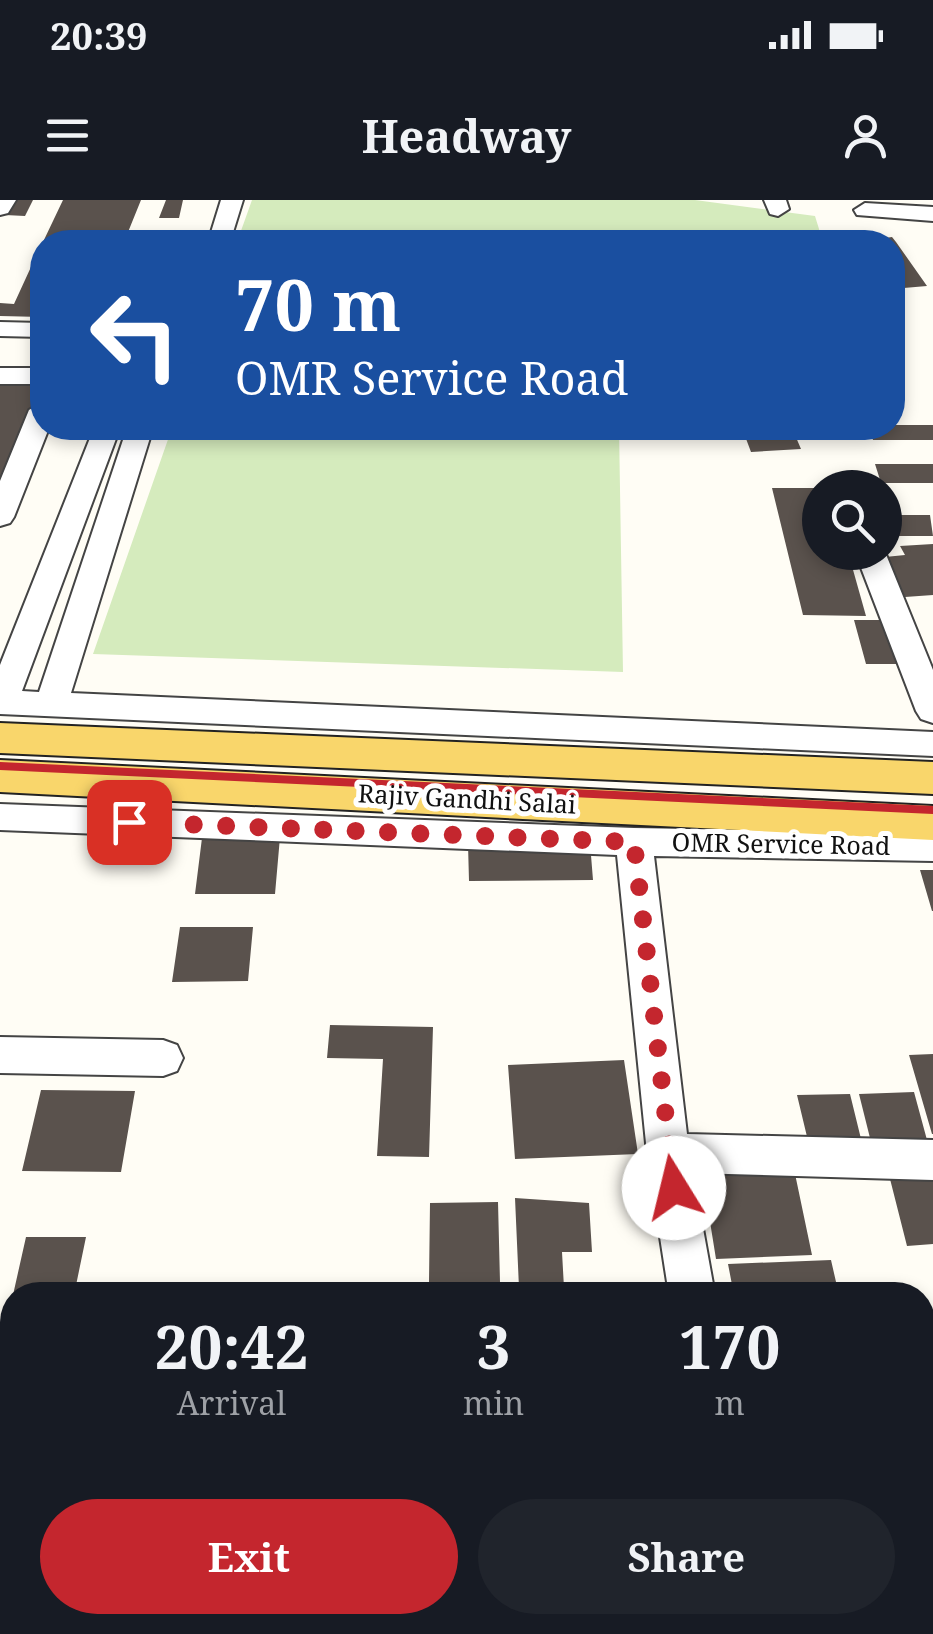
<!DOCTYPE html>
<html lang="en">
<head>
<meta charset="utf-8">
<style>
  body { margin:0; font-family:"Noto Serif",serif; background:#20242c; color:#f1f3f6; height:100vh; display:flex; flex-direction:column; font-size:38px; white-space:nowrap }
  * { box-sizing:border-box; margin:0 }
  p { font-size:32px; color:#9ea1a6 }
  .icon { flex:none; width:55px; height:55px; fill:none; stroke:currentColor; stroke-width:2; stroke-linecap:round; stroke-linejoin:round }
  .map { position:relative; flex:1; overflow:hidden }
  .sheet { position:absolute; left:0px; top:1082px; width:935px; height:352px; display:flex; flex-direction:column; background:#171b24; border-radius:40px 40px 0 0; box-shadow:0 5px 15px #0003 }
  .sheet>* { flex:none }
  .guide { position:absolute; left:30px; top:30px; width:875px; height:210px; border-radius:40px; box-shadow:0 5px 15px #0003; background:#1a4fa0; color:#fff; overflow:hidden }
  .tools { position:absolute; left:802px; top:270px; display:grid; gap:20px }
  .tools a { display:grid; place-items:center; width:100px; height:100px; border-radius:50%; background:#171b24; box-shadow:0 5px 15px #0003; font-size:50px }
  .pin { position:absolute; display:grid; place-items:center; width:85px; height:85px; color:#fff; margin:-42px; border-radius:20px; box-shadow:0 5px 15px #0006 }
  .me { position:absolute; width:110px; margin:-55px; rotate:351deg; stroke-linejoin:round; filter:drop-shadow(0 0 8px #0008) }
  .turn { display:flex; align-items:center; gap:35px; height:210px; padding:0 40px; font-size:45px }
  .turn .icon { width:130px; height:130px; stroke-width:2.5 }
  .turn b { display:block; font-size:70px; line-height:85px }
  .eta { display:flex; justify-content:space-evenly; align-items:center; height:170px; text-align:center }
  .eta b { font-size:60px; font-weight:700; line-height:70px }
  .button { display:flex; gap:20px; margin-top:auto; padding:20px 40px }
  .button a { flex:1; height:115px; border-radius:60px; background:#c4262e; color:#fff; font-size:40px; font-weight:700; line-height:115px; text-align:center }
  .button a+a { background:#20242c; color:#f1f3f6 }
  .status { display:flex; justify-content:space-between; align-items:center; height:70px; padding:0 50px; background:#171b24; direction:ltr }
  .status svg { height:28px; fill:currentColor }
  header { display:flex; justify-content:space-between; align-items:center; height:130px; padding:0 40px; background:#171b24; font-size:45px; font-weight:700 }
  .map>svg:first-child { display:block }
  .green { fill:#d5ebbd }
  .building { fill:#5a524d }
  .lines { fill:none; stroke-linecap:round; stroke-linejoin:round }
  .minor-casing { stroke:#444; stroke-width:4 }
  .major-casing { stroke:#222; stroke-width:4 }
  .minor { fill:#fff; fill-rule:evenodd }
  .major { fill:#f9d66b; fill-rule:evenodd }
  .rail { stroke:#c4262e; stroke-width:8 }
  .route { stroke:#c4262e; stroke-width:18; stroke-dasharray:0 32.4 }
  .labels { text-anchor:middle; stroke-width:10; stroke-linejoin:round; paint-order:stroke }
  .street-label { font-size:25px; fill:#111; stroke:#fff }
</style>
</head>
<body>
<div class="status"><b>20:39</b><svg viewBox="0 0 49 12"><path d="M0 12V9h3v3zM5 12V6h3v6zM10 12V3h3v9zM15 12V0h3v12zM26 1h20v11H26zM47 4h2v5h-2z"/></svg></div>
<header><svg class="icon" aria-label="menu" viewBox="0 0 24 24"><path d="M4 6h16M4 12h16M4 18h16"/></svg>Headway<svg class="icon" aria-label="person" viewBox="0 0 24 24"><circle cx="12" cy="8" r="4"/><path d="M4 21q1-7 8-7t8 7"/></svg></header>
<div class="map">
<svg width="933" height="1434" viewBox="0 0 933 1434">
  <rect width="100%" height="100%" fill="#fffdf5"/>
  <path class="green" d="M 252,0 L 695,0 L 815,16 L 823,42 L 237,42 Z
    M 172,228 L 619,228 L 623,472 L 93,454 Z"/>
  <path class="building" d="M 14,0 L 33,0 L 25,16 L 5,15 Z
    M 63,0 L 141,0 L 124,42 L 43,42 Z
    M 166,0 L 183,0 L 179,18 L 159,18 Z
    M 892,37 L 896,42 L 927,86 L 892,89 L 892,42 L 856,42 Z
    M 42,43 L 42,117 L 0,116 L 0,103 L 14,104 Z
    M 0,184 L 42,185 L 0,299 Z
    M 892,225 L 933,225 L 933,240 L 873,240 L 869,228 Z
    M 742,228 L 792,228 L 801,249 L 751,252 Z
    M 875,264 L 933,264 L 933,283 L 881,283 Z
    M 772,288 L 820,288 L 820,352 L 848,352 L 866,416 L 803,415 Z
    M 885,315 L 930,315 L 933,336 L 885,336 Z
    M 933,344 L 933,395 L 905,397 L 885,357 L 905,355 L 900,346 Z
    M 854,420 L 887,420 L 900,464 L 866,464 Z
    M 280,637 L 275,694 L 195,694 L 202,638 Z
    M 590,643 L 593,680 L 469,681 L 468,644 Z
    M 920,670 L 933,670 L 933,711 L 932,711 Z
    M 180,727 L 253,727 L 248,781 L 172,782 Z
    M 330,825 L 433,827 L 429,957 L 377,956 L 383,859 L 327,858 Z
    M 933,854 L 933,934 L 932,934 L 909,855 Z
    M 624,860 L 638,954 L 515,959 L 508,865 Z
    M 41,890 L 135,891 L 121,972 L 22,971 Z
    M 914,892 L 927,940 L 871,942 L 859,894 Z
    M 850,894 L 862,943 L 809,945 L 797,895 Z
    M 794,969 L 812,1055 L 716,1059 L 702,972 Z
    M 933,973 L 933,1044 L 907,1046 L 889,975 Z
    M 515,998 L 589,1003 L 592,1052 L 562,1052 L 564,1088 L 519,1088 Z
    M 498,1002 L 500,1082 L 429,1082 L 430,1003 Z
    M 26,1037 L 86,1037 L 74,1095 L 13,1095 Z
    M 831,1060 L 839,1095 L 734,1095 L 728,1064 Z
    M 933,1366 L 933,1420 L 932,1420 L 922,1390 L 922,1367 Z
    M 31,1422 L 186,1422 L 185,1434 L 29,1434 Z
    M 511,1422 L 562,1422 L 563,1434 L 512,1434 Z
    M 573,1422 L 695,1422 L 697,1434 L 574,1434 Z"/>
  <g class="lines">
    <defs>
      <path id="minor" d="M 0,0 L 16,0 L 8,13 L 0,15 Z
        M 221,0 L 243,0 L 230,42 L 208,42 Z
        M 764,0 L 786,0 L 789,9 L 778,16 L 770,14 Z
        M 865,3 L 933,7 L 933,21 L 857,15 L 854,10 Z
        M 0,122 L 42,123 L 42,137 L 0,136 Z
        M 0,168 L 42,168 L 42,184 L 0,184 Z
        M 42,202 L 42,228 L 49,228 L 14,317 L 10,323 L 0,326 L 0,281 L 29,210 Z
        M 94,228 L 120,228 L 22,491 L 39,492 L 127,228 L 153,228 L 71,493 L 933,532 L 933,556 L 0,514 L 0,465 Z
        M 855,352 L 885,352 L 933,470 L 933,523 L 921,519 L 916,511 Z
        M 0,604 L 634,628 L 933,633 L 933,661 L 654,656 L 687,934 L 933,940 L 933,980 L 693,973 L 715,1095 L 669,1095 L 647,953 L 617,655 L 0,630 Z
        M 0,837 L 163,840 L 177,845 L 183,858 L 177,871 L 163,876 L 0,873 Z
        M 0,1196 L 12,1196 L 12,1331 L 0,1336 Z
        M 720,1422 L 772,1422 L 774,1434 L 722,1434 Z"/>
      <path id="major" d="M 0,523 L 933,562 L 933,594 L 0,553 Z
        M 0,560 L 933,606 L 933,640 L 0,592 Z"/>
    </defs>
    <use href="#minor" class="minor-casing"/>
    <use href="#major" class="major-casing"/>
    <use href="#minor" class="minor"/>
    <use href="#major" class="major"/>
    <path class="rail" d="M 0,566 L 933,610"/>
  </g>
  <g class="lines">
    <path class="route" d="M 129,622 L 634,642 L 674,988"/>
  </g>
  <g class="labels">
    <g class="street-label">
      <text transform="translate(467 599) rotate(3)" y="9">Rajiv Gandhi Salai</text>
      <text transform="translate(781 644) rotate(1)" y="9">OMR Service Road</text>
    </g>
  </g>
</svg>
<div class="tools">
<a><svg class="icon" aria-label="search" viewBox="0 0 24 24"><circle cx="10" cy="10" r="6"/><path d="M15 15l6 6"/></svg></a>
</div>
<div class="pin" style="left:129px;top:622px;background:#d93025"><svg class="icon" aria-label="arrive" viewBox="0 0 24 24"><path d="M6 21V4h12l-3 4 3 4H6"/></svg></div>
<svg class="me" style="left:674px;top:988px" viewBox="-20 -20 40 40"><circle r="19" fill="#fff"/><path d="M0-13L10 11 0 6-10 11z" fill="#c4262e"/></svg>
<div class="guide">
<div class="turn"><svg class="icon" aria-label="left" viewBox="0 0 24 24"><path d="M17 20v-9H6M10 6l-5 5 5 5"/></svg><div><b>70 m</b>OMR Service Road</div></div>
</div>
<section class="sheet">
<div class="eta">
<div><b>20:42</b><p>Arrival</p></div>
<div><b>3</b><p>min</p></div>
<div><b>170</b><p>m</p></div>
</div>
<div class="button"><a>Exit</a><a>Share</a></div>
</section>
</div>
</body>
</html>
